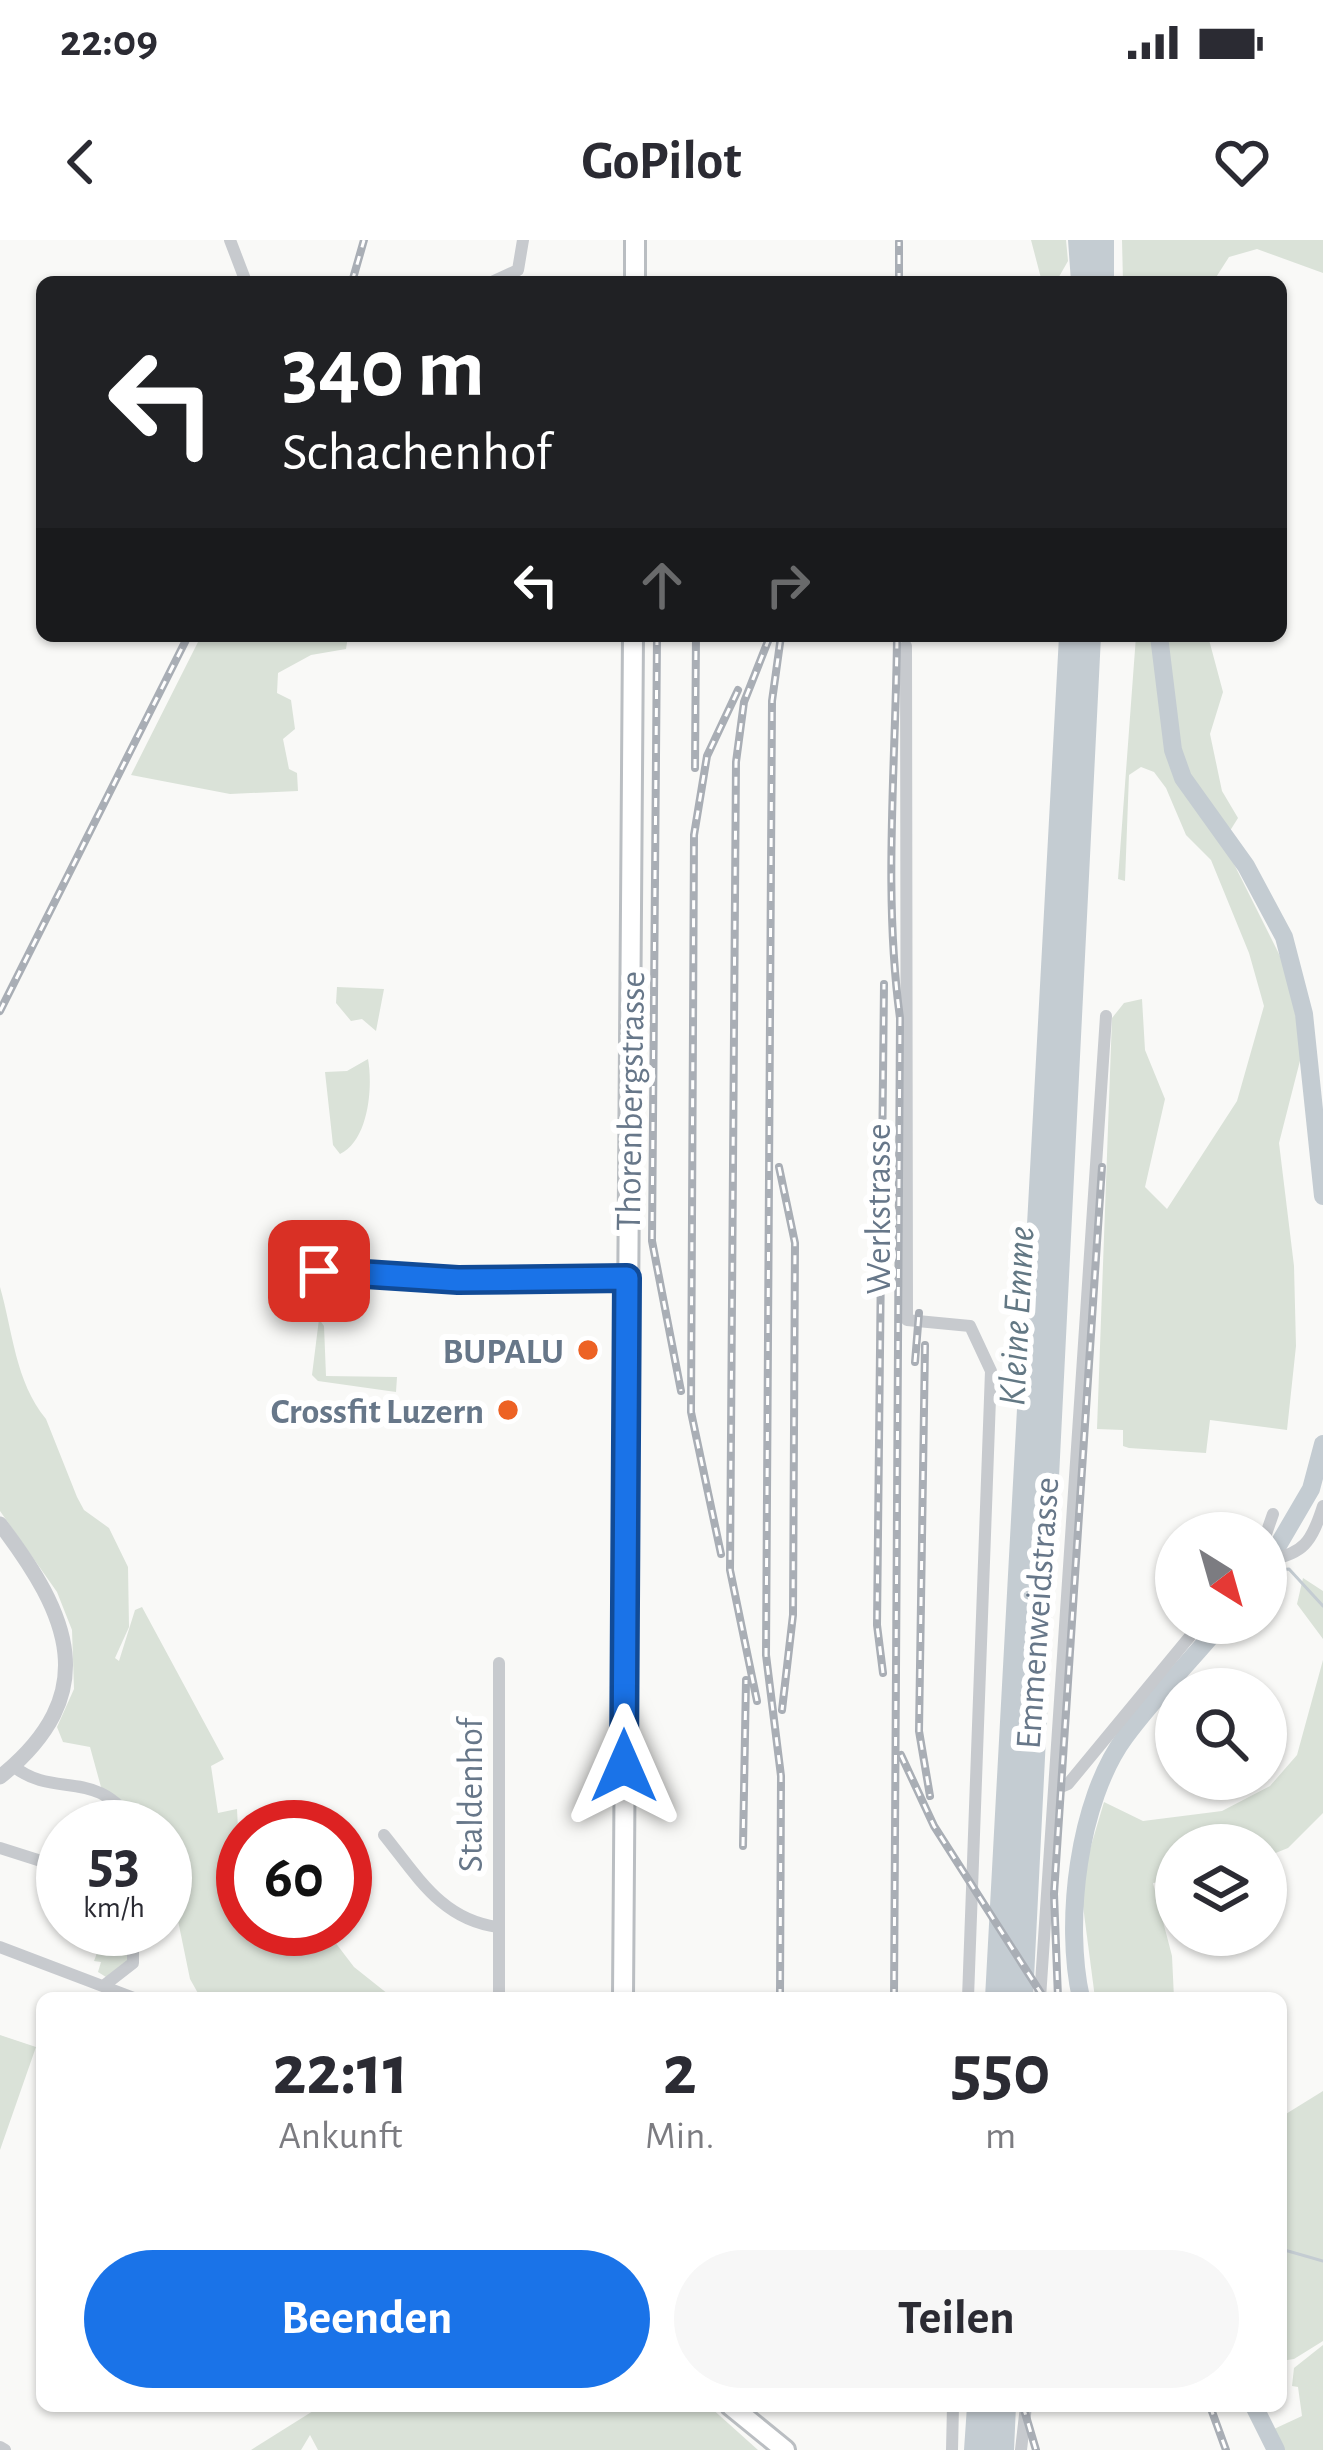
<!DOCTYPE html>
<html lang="de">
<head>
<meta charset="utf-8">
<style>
  body { margin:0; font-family:"Alegreya Sans",sans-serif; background:#f7f7f7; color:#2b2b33; height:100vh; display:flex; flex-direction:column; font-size:45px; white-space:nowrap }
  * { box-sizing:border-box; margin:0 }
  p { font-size:39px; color:#7c7c81 }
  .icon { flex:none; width:66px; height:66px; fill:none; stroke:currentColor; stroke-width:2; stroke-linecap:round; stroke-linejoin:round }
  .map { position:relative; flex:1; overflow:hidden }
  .drawer { position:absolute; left:36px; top:1752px; width:1251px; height:420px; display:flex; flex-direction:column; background:#fff; border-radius:18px; box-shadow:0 3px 9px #0004 }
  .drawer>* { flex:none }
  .top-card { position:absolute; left:36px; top:36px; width:1251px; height:366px; border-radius:18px; box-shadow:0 3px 9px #0004; background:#202124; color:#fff; overflow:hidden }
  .needle { width:78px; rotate:143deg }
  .tools { position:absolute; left:1155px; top:1272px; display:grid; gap:24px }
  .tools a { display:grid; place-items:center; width:132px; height:132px; border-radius:50%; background:#fff; box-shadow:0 3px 9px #0004; font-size:60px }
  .speed { position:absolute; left:36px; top:1560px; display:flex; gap:24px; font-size:60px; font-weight:700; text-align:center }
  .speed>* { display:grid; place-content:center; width:156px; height:156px; border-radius:50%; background:#fff; box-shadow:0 3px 9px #0004; line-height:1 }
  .speed small { font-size:30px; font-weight:400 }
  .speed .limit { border:18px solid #d22; background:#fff; color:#111 }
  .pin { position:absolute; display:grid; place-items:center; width:102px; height:102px; color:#fff; margin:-51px; border-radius:24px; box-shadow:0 6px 18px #0006 }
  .me { position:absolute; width:132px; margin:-66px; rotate:0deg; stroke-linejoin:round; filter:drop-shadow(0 0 9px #0008) }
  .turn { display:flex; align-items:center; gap:42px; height:252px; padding:0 48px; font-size:54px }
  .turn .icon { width:156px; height:156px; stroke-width:2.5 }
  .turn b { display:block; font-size:84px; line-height:102px }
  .lanes { display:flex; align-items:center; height:114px; padding:0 48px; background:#0003; justify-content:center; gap:60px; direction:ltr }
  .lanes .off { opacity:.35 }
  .eta { display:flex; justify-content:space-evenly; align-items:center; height:204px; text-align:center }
  .eta b { font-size:72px; font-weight:600; line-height:84px }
  .cta { display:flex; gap:24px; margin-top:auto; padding:24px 48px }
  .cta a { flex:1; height:138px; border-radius:72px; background:#1a73e8; color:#fff; font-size:48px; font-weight:600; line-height:138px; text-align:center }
  .cta a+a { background:#f7f7f7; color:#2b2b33 }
  .status { display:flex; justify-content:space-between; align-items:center; height:84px; padding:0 60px; background:#fff; direction:ltr }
  .status svg { height:33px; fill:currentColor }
  header { display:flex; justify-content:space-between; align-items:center; height:156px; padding:0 48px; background:#fff; font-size:54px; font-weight:600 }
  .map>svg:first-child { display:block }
  .green { fill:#dae2d8 }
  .water { fill:#c4ccd2 }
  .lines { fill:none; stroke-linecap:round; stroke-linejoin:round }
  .stream { stroke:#c4ccd2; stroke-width:3 }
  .river { stroke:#c4ccd2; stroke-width:18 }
  .primary-casing { stroke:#babec2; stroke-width:24 }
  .minor { stroke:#c7cace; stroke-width:12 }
  .tertiary { stroke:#c7cace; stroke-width:15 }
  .primary { stroke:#fff; stroke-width:18 }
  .rail-casing { stroke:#a9aeb5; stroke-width:8 }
  .rail { stroke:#fff; stroke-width:3; stroke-dasharray:9; stroke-linecap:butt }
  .route-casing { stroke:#114b97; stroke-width:30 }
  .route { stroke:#1a73e8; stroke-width:21 }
  .poi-dot { fill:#ed6224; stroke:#fff; stroke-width:4.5 }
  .labels { text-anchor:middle; stroke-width:12; stroke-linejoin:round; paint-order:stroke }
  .street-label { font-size:36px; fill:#677789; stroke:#fff }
  .poi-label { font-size:36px; font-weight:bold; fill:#677789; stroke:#fff; text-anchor:end }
  .water-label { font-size:39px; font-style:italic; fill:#637884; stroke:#fff }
</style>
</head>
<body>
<div class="status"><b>22:09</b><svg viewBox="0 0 49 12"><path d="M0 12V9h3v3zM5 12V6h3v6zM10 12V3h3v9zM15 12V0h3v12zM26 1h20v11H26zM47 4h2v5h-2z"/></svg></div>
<header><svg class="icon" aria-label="back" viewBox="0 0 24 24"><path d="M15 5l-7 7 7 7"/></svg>GoPilot<svg class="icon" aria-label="heart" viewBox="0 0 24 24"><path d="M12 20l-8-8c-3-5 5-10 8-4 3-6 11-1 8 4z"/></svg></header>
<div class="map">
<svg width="1323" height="2210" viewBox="0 0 1323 2210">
  <rect width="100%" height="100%" fill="#f9f9f7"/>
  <path class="green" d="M 1031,0 L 1066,0 L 1068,21 L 1056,42 L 1042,42 Z
    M 1122,0 L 1323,0 L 1323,33 L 1257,9 L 1229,17 L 1213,42 L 1123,42 Z
    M 226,396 L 348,396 L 346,409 L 311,415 L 278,433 L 277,453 L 291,460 L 295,489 L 283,499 L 289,529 L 297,533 L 298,551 L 230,554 L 131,535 L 199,400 Z
    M 1136,396 L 1208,396 L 1223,452 L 1210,494 L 1222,551 L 1238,578 L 1223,602 L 1284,724 L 1303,809 L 1279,903 L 1294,1026 L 1296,1106 L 1287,1190 L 1210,1180 L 1206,1213 L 1129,1208 L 1123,1206 L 1123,1190 L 1097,1189 L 1112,778 L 1124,763 L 1142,759 L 1145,810 L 1165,859 L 1145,947 L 1167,969 L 1237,861 L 1264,766 L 1249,713 L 1211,620 L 1186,595 L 1166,548 L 1154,532 L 1141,527 L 1129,535 L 1125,641 L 1118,639 Z
    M 337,747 L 384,749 L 376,791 L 362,779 L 351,781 L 336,763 Z
    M 368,819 C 373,846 369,900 340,914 L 333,905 L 325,832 L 347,831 Z
    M 0,1047 C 13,1092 15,1141 46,1179 L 77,1257 L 84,1270 L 109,1288 L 128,1327 L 129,1387 L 115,1418 L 119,1421 L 135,1370 L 142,1367 L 224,1519 L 211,1526 L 218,1573 L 237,1569 L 243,1689 L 325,1689 L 354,1727 L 393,1758 L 199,1755 L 190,1739 L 175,1666 L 180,1660 L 169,1639 L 165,1587 L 139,1587 L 101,1547 L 90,1507 L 63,1502 L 57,1487 L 74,1449 L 72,1390 L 57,1352 L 0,1271 Z
    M 319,1079 L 324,1086 L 326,1136 L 397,1137 L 396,1152 L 318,1141 L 312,1135 Z
    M 1303,1338 L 1323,1351 L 1323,1399 L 1297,1364 Z
    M 1323,1420 L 1323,1573 L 1288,1608 L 1266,1617 L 1266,1605 L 1176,1605 L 1176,1640 L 1153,1643 L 1172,1716 L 1174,1758 L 1095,1758 L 1080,1643 L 1104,1562 L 1143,1581 L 1222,1571 L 1270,1546 L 1297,1515 Z
    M 118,1689 L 128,1691 L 129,1722 L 120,1734 L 106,1737 L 98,1732 L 101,1722 L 94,1721 L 105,1691 Z
    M 0,1795 L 36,1807 L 0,1910 Z
    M 1323,1851 L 1323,2101 L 1294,2119 L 1281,2121 L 1281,1877 Z
    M 1323,2105 L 1323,2210 L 1283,2210 L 1274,2189 L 1302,2176 L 1298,2147 L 1292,2146 L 1294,2128 Z
    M 321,2166 L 709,2166 L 758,2210 L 318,2210 L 310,2195 L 301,2210 L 251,2210 Z"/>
  <path class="water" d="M 1068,0 L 1114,0 L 1114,42 L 1071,42 Z
    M 1059,396 L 1101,396 L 1033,1758 L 985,1758 Z
    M 967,2166 L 1016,2166 L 1014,2210 L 964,2210 Z"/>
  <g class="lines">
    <path class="stream" d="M 1266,1331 L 1289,1329 L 1323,1366
      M 1281,2009 L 1323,2021"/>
    <path class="river" d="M 1159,396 L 1173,510 L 1183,538 L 1246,626 L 1284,697 L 1304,774 L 1323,956
      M 1266,1326 L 1311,1249 L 1323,1204
      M 1081,1758 C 1064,1683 1078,1561 1125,1497 C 1154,1457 1190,1422 1222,1383
      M 1254,2166 L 1276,2210"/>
    <defs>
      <path id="primary" d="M 635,42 L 635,0
        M 623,1758 L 633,396
        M 731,2166 L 785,2210"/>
    </defs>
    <use href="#primary" class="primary-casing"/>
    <path class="minor" d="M 230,0 L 246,42
      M 492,42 L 518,30 L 523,0
      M 906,406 L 907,1080 L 970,1086 L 991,1131 L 968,1758
      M 319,1031 L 502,1040 L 627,1038
      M 1266,1294 L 1273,1274
      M 1266,1320 C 1304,1315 1312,1301 1323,1266
      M 13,1526 C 57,1561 94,1524 137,1587
      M 1054,1550 L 1068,1544 L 1201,1383
      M 384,1595 C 418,1637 442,1680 498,1687
      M 0,1608 L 63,1628
      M 0,1707 L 134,1758
      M 106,1744 L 133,1723 L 133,1689
      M 499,1758 L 499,1423
      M 1040,1758 L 1106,776
      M 0,2207 L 5,2210
      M 952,2210 L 953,2166
      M 1021,2210 L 1026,2166"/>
    <path class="tertiary" d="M 0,1284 C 69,1375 104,1453 0,1537"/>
    <use href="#primary" class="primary"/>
    <defs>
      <path id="rail" d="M 352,42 L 364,0
        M 899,42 L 899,2
        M 657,396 L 652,1001 L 681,1151
        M 695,528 L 696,396
        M 0,771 L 188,396
        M 779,927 L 795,1003 L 793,1375 L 782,1470
        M 925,1105 L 919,1491 L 930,1556
        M 915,1122 L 919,1073
        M 721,1314 L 691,1172 L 694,595 L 707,516 L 738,450
        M 883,1433 L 877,1385 L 884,744
        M 757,1461 L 730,1330 L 736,522 L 744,462 L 770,396
        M 901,1515 L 934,1586 L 1044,1758
        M 743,1606 L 746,1440
        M 780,1758 L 781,1536 L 766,1415 L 772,461 L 781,396
        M 894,1758 L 900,778 C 883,653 896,522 897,396
        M 1058,1758 L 1054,1654 L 1102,927
        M 1023,2166 L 1036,2210
        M 1210,2166 L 1226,2210"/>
    </defs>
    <use href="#rail" class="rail-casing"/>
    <use href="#rail" class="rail"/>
  </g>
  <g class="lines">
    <defs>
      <path id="route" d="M 319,1031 L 458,1040 L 627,1038 L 624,1526"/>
    </defs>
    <use href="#route" class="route-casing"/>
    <use href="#route" class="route"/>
  </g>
  <g class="poi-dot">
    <circle cx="588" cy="1110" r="12"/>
    <circle cx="508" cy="1170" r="12"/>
  </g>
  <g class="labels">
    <g class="street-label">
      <text transform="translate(629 861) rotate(-89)" y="13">Thorenbergstrasse</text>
      <text transform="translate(877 969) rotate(-90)" y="13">Werkstrasse</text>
      <text transform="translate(1036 1373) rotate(-86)" y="13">Emmenweidstrasse</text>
      <text transform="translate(469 1555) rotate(-90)" y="13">Staldenhof</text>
    </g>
    <g class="poi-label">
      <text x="564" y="1123">BUPALU</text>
      <text x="484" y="1183">Crossfit Luzern</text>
    </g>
    <g class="water-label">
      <text transform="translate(1015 1076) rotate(-87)" y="14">Kleine Emme</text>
    </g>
  </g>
</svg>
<div class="tools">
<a><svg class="needle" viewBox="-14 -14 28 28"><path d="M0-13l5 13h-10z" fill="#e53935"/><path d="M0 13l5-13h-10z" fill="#7c7c81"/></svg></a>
<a><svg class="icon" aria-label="search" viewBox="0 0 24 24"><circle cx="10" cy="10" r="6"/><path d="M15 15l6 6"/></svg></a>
<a><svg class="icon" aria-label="layers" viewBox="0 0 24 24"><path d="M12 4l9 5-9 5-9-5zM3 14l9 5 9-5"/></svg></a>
</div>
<div class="speed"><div>53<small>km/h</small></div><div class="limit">60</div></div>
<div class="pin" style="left:319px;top:1031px;background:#d93025"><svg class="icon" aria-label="arrive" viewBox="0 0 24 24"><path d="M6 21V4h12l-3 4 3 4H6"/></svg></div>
<svg class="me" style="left:624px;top:1526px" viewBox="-20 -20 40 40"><path d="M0-17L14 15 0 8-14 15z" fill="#1a73e8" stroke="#fff" stroke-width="4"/></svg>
<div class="top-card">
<div class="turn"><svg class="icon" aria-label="left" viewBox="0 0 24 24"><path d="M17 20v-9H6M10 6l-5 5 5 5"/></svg><div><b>340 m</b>Schachenhof</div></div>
<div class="lanes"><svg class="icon" aria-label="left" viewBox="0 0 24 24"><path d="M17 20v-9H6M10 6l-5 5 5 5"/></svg><svg class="icon off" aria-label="ahead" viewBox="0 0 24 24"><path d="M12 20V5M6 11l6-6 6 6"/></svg><svg class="icon off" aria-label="right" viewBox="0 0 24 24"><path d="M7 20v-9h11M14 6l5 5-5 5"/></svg></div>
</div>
<section class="drawer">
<div class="eta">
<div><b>22:11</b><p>Ankunft</p></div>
<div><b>2</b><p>Min.</p></div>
<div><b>550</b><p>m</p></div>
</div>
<div class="cta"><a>Beenden</a><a>Teilen</a></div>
</section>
</div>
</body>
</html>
